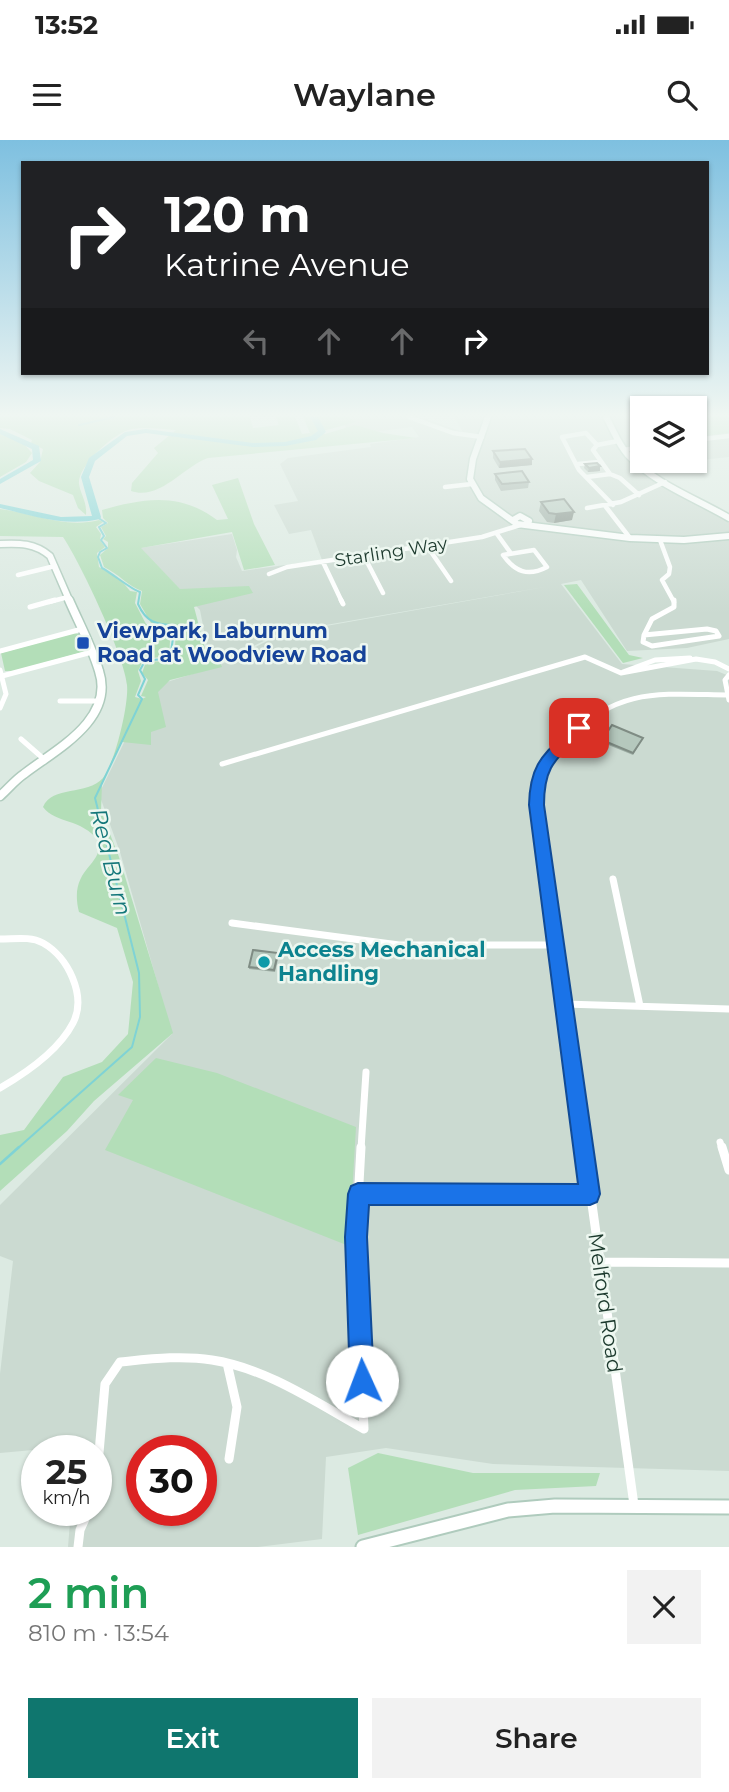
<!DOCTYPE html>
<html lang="en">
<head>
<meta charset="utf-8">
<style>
  body { margin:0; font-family:Montserrat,sans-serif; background:#f2f2f2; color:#222; height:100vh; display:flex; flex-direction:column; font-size:26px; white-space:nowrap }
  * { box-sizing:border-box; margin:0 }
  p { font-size:23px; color:#767676 }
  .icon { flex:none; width:38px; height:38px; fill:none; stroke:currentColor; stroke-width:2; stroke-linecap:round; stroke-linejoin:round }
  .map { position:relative; height:1407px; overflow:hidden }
  .panel { display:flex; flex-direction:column; background:#fff; flex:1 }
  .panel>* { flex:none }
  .hud { position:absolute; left:21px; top:21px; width:688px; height:214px; border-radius:0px; box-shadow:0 2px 5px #0004; background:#202124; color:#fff; overflow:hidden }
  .fabs { position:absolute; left:630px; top:256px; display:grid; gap:14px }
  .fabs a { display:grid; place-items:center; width:77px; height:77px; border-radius:0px; background:#fff; box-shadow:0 2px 5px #0004; font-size:35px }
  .speed { position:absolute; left:21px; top:1295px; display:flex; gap:14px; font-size:35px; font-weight:700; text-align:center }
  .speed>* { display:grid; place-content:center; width:91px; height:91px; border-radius:50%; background:#fff; box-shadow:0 2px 5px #0004; line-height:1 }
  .speed small { font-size:18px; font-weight:400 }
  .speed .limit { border:10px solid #d22; background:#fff; color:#111 }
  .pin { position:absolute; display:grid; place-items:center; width:60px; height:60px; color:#fff; margin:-30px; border-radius:14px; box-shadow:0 4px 10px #0006 }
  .me { position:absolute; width:77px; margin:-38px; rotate:358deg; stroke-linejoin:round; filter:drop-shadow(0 0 5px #0008) }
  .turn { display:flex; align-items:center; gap:24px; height:147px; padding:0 28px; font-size:32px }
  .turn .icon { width:91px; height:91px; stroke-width:2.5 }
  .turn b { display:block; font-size:49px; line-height:60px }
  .lanes { display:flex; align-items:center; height:66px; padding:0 28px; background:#0003; justify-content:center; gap:35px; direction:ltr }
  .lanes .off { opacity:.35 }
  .round { display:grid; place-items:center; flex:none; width:74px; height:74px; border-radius:0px; background:#f2f2f2 }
  .summary { display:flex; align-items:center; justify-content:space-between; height:119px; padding:0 28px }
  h1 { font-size:42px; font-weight:600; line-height:52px; color:#1e9e55 }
  .primary-button { display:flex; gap:14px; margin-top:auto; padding:14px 28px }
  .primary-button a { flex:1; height:80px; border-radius:0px; background:#0f766e; color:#fff; font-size:28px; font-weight:600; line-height:80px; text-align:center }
  .primary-button a+a { background:#f2f2f2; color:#222 }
  .status { display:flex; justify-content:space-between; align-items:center; height:49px; padding:0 35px; background:#fff; direction:ltr }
  .status svg { height:19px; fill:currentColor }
  header { display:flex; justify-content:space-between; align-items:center; height:91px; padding:0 28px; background:#fff; font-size:32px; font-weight:600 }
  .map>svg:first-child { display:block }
  .built { fill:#cbdad1; fill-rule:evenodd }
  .green { fill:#b3deb8 }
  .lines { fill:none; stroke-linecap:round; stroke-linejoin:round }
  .stream-far1 { stroke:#7fd3d5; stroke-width:2 }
  .stream { stroke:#7fd3d5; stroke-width:2.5 }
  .river { fill:#7fd3d5; fill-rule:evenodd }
  .secondary-far2-casing { stroke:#afcbbd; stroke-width:9 }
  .secondary-far1-casing { stroke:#afcbbd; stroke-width:11 }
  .secondary-casing { stroke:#afcbbd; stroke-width:17 }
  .street-far3 { stroke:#fff; stroke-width:4.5 }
  .street-far2 { stroke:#fff; stroke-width:5 }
  .street-far1 { stroke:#fff; stroke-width:7 }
  .street { stroke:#fff; stroke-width:9 }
  .secondary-far2 { stroke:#fff; stroke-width:6 }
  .secondary-far1 { stroke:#fff; stroke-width:8 }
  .secondary { stroke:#fff; stroke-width:13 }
  .wall { fill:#9caca3 }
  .shaded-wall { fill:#7f8c84 }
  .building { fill:#b5c8bd; stroke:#7f8c84; stroke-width:2 }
  .route { fill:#1a73e8; stroke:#114b97; stroke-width:2 }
  .transit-dot { fill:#1a4fb4; stroke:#edf7f0; stroke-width:2.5 }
  .culture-dot { fill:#0f9aa8; stroke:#edf7f0; stroke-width:2.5 }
  .labels { text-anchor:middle; stroke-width:5; stroke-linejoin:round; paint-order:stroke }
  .far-street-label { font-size:18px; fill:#1d3a2e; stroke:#edf7f0 }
  .transit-label { font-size:21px; font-weight:bold; fill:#164399; stroke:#edf7f0; text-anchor:start }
  .culture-label { font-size:21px; font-weight:bold; fill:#0d838f; stroke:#edf7f0; text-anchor:start }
  .street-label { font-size:21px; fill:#1d3a2e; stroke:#edf7f0 }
  .water-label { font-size:23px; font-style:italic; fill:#14777a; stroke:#edf7f0 }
</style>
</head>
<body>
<div class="status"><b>13:52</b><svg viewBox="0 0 49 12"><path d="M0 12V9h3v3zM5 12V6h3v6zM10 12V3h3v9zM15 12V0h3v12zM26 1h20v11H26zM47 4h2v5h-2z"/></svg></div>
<header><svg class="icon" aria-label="menu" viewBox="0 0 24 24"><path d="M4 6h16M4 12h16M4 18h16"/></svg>Waylane<svg class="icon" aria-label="search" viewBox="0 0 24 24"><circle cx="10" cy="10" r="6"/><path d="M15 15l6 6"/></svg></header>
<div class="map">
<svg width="729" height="1407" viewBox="0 0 729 1407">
  <rect width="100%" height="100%" fill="#dceae2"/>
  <path class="built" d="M 340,277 L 420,277 L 463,292 L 454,277 L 642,277 L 642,320 L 695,320 L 695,278 L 729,279 L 729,317 L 645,326 L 658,340 L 679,349 L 729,383 L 729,499 L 687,508 L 627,511 L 581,440 L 561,444 L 622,524 L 717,531 L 729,536 L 729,1331 L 493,1324 L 386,1308 L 326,1317 L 322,1399 L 258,1407 L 68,1407 L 71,1370 L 96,1370 L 96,1311 L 77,1311 L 77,1306 L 0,1313 L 0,1234 L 13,1121 L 0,1116 L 0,1065 L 172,894 L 120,712 L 99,654 L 151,547 L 218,526 L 281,494 L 550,446 L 280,493 L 211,527 L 200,470 L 140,408 L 232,394 L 237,410 L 236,417 L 242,431 L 322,420 L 311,390 L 289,394 L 274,365 L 298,361 L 280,324 L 288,318 L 371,307 L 370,304 L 419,297 L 412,287 L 350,295 ZM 142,1311 L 201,1311 L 201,1370 L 142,1370 Z"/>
  <path class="green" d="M 0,277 L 250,277 L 253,288 L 279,285 L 276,277 L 295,277 L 302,294 L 310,293 L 303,277 L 349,277 L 356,282 L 315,293 L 325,294 L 355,285 L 383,293 L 416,298 L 208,318 C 184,326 160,361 131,351 L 132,343 L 158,313 L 154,308 L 176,290 C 161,289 142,286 128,290 C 112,295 77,327 79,344 C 81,356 87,361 86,375 L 78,368 L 73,355 L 39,341 L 30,333 L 40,322 L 43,309 L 31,303 L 32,300 L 10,289 L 0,288 Z
    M 695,277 L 729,277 L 729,293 L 695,297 Z
    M 0,294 L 23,303 L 32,313 L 26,322 L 0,337 Z
    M 238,338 L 254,384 L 275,425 L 244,430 L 232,392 L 141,408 L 180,449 L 249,446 L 253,453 L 194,467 L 207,516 L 217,516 L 222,527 L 170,540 L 158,552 L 166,587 L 151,592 L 151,605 L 122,602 L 102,644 L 101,671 L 119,717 L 173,893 L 94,961 L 67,991 L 0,1051 L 0,995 L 24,990 L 63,937 L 102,922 L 128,894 L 133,842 L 117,788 L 79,772 C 68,728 103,727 99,701 C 81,678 56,684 43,667 C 52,645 87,656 103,638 C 115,623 129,564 127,545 C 125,517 80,422 63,397 L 0,396 L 0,369 C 34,373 65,389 99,380 L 103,382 L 96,387 L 101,394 L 100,400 L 105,407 L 97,413 L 99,427 L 121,440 L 130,451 L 137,452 L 135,463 L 146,484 L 171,486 L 169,516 L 144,519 L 138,531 L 141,541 L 135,557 L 142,559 L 146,557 L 141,556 L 148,540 L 142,533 L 146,522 L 170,521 L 175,508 L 176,485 L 151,483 L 140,464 L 142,451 C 129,447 119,434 104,427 L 100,415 L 108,408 L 108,402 L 103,399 L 106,396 L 101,387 L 108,383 L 103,378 L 102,370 C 144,358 180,352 217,380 L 228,379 L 212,345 Z
    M 577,444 L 629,515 L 643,518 L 623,523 L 564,445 Z
    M 74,493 L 79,494 L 85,510 L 83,512 L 14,531 L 5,531 L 1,513 Z
    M 156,918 L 217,933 L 356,987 L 349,1106 L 105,1010 L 133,960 L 118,955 Z
    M 378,1313 L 473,1333 L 600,1333 L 596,1346 L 515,1350 L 358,1395 L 348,1328 Z"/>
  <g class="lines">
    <path class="stream-far1" d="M 79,285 L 114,277
      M 17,1009 L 132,907 L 140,877 L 139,833 L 95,658 L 142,559 L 138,555 L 145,539 L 140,530 L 145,521 L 170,518 L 175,485 C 156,485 146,482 138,464 L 140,452 C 132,450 113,434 102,428 L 98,417 L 100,412 L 107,408 L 101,400 L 104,396 L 99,387 L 106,383 L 97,377"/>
    <path class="stream" d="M 0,1024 L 19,1007"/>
    <path class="river" d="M 310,277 L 318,277 L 326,292 L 316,300 L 285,306 L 253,307 L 146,293 L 127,296 L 95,321 L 89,337 L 101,377 L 100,379 C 65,387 34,376 0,368 L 0,364 L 61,377 L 92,376 L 81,337 L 89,318 L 125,292 L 146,289 L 253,303 L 285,302 L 311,296 L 318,291 Z
      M 0,289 L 39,306 L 41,321 L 0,344 L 0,339 L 33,320 L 32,309 L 0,294 Z"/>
    <defs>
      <path id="secondary-far2" d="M 488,277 L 473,319 L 470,339 L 481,358 L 517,384 L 630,398 L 684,400 L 729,396
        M 606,277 C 613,289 618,304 628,315 C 655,344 695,358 729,378
        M 513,380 L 520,376 L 529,381
        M 0,404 C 19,403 35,403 50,416 L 70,462"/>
      <path id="secondary-far1" d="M 0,656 C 8,649 15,640 24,634 C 55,610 115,580 99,531 C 92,507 79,483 69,460"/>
      <path id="secondary" d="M 363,1407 L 508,1370 L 555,1366 L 729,1367"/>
    </defs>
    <use href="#secondary-far2" class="secondary-far2-casing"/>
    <use href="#secondary-far1" class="secondary-far1-casing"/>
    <use href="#secondary" class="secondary-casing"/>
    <path class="street-far3" d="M 409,277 L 453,293 L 482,297
      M 695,300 L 729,296
      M 618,301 L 597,305 L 593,310 L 610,334 L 620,338 L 639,355
      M 597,305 L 586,293 L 562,297 L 579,330 L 613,365
      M 624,310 L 642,307
      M 578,324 L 599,322
      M 587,337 L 610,334
      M 445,347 L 472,344
      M 606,367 L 630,398
      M 587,368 L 621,362 L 665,342
      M 497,394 L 510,412
      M 660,400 L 670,427 L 669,434 L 662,440 L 674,462
      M 427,406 L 451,441
      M 534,410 L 547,427 C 528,437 515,432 503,415 Z
      M 364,416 L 383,453
      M 323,422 L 342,462
      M 269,434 L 287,427 L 482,397 L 520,385
      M 18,435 L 55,426
      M 49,462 L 68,457"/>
    <path class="street-far2" d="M 341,460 L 343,464
      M 30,467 L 55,460
      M 707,489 L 716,491 L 719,496 L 652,506 L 643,502 L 644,495 Z
      M 644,495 L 652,479 L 674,467 L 674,460
      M 0,511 L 82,489
      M 0,530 L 6,554 L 0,568
      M 623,532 L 655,520 L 690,518
      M 729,535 L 725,540 L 729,560
      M 2,536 L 92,512
      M 60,561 L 98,561
      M 21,599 L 45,620
      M 222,624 L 585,517 L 621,533 L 696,519 L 715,522 L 729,529
      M 542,700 C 535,650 532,636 569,598 C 618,547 661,554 727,555"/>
    <path class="street-far1" d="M 542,699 L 585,1009
      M 613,739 L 640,866
      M 232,783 L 399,805 L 556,805
      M 0,799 C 15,799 30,796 43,803 C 68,817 87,856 73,883 C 59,910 26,933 0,948
      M 564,864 L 729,869
      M 720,1002 L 722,1009
      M 361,1009 L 366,932"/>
    <path class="street" d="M 584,1007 L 634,1365
      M 722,1007 L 729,1030
      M 358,1054 L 590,1054
      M 599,1122 L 729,1123
      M 227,1223 L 237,1267 L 229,1319
      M 96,1347 L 105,1244 L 120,1222 C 150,1219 181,1215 212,1220 C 266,1228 317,1263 364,1289 L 356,1097 L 361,1007
      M 78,1407 L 80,1390 L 89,1370"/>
    <use href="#secondary-far2" class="secondary-far2"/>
    <use href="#secondary-far1" class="secondary-far1"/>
    <use href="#secondary" class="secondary"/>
  </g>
  <path class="wall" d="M 493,311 L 532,325 L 499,328 L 493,318 Z
    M 585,324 L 600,326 L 600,331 L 588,332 L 584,328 Z
    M 495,334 L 529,342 L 528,348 L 501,351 L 495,340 Z
    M 541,362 L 572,380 L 554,383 L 547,382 L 539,371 Z
    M 602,600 L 642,600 L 633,615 L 601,602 Z
    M 279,815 L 275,832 L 249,829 L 249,827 Z"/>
  <path class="shaded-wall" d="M 532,319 L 532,325 L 499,328 L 500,322 Z
    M 600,326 L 600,331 L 588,332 L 589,328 Z
    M 574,372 L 572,380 L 554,383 L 556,374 Z"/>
  <path class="building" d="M 525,309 L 532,319 L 500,322 L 493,311 Z
    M 597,323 L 600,326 L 589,328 L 585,324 Z
    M 522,331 L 529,342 L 502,344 L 495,334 Z
    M 564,359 L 574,372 L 556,374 L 549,373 L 541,362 Z
    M 612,585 L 643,598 L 633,613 L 602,600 Z
    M 253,810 L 278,813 L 274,830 L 249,827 Z"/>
  <linearGradient id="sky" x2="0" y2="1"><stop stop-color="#7ec0e0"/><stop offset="0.58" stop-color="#eff6f2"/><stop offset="1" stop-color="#eff6f2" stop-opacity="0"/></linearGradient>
  <rect width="729" height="474" fill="url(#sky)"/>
  <path class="route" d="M 579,583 L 586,588 L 584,591 C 557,619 544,624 544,665 L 600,1054 L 597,1062 L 590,1065 L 369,1065 L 367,1097 L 374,1241 L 371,1250 L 362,1253 L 354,1250 L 350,1241 L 345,1097 L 348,1054 L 351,1046 L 358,1043 L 578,1044 L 529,665 C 530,621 545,614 574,585 Z"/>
  <rect class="transit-dot" x="76" y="496" width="14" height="14" rx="3.5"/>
  <circle class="culture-dot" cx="264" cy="822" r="7"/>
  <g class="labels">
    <g class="far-street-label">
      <text transform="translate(391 412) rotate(-9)" y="6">Starling Way</text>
    </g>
    <g class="transit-label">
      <text x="97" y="498">Viewpark, Laburnum<tspan x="97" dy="24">Road at Woodview Road</tspan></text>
    </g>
    <g class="culture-label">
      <text x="278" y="817">Access Mechanical<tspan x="278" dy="24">Handling</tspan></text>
    </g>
    <g class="street-label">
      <text transform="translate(605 1163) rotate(82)" y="7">Melford Road</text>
    </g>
    <g class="water-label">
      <text transform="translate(111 722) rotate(76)" y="8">Red Burn</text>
    </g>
  </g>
</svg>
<div class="fabs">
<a><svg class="icon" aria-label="layers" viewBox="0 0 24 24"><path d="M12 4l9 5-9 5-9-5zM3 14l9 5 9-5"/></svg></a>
</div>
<div class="speed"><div>25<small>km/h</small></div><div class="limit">30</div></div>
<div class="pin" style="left:579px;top:588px;background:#d93025"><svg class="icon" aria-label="arrive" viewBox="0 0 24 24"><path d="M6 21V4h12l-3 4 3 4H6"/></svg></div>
<svg class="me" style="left:362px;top:1241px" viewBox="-20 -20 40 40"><circle r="19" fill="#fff"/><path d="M0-13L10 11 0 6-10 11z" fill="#1a73e8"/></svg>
<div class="hud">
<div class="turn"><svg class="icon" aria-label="right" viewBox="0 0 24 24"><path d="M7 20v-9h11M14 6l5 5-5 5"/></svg><div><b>120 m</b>Katrine Avenue</div></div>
<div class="lanes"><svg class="icon off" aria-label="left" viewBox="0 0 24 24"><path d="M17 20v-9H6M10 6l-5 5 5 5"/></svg><svg class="icon off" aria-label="ahead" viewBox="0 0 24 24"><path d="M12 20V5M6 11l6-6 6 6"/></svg><svg class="icon off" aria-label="ahead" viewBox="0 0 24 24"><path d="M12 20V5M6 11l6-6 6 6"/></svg><svg class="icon" aria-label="right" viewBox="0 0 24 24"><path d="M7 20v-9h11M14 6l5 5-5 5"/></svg></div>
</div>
</div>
<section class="panel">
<div class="summary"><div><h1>2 min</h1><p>810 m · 13:54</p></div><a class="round"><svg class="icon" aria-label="close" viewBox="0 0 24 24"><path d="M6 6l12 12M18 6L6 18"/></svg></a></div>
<div class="primary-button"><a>Exit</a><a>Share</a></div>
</section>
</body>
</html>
